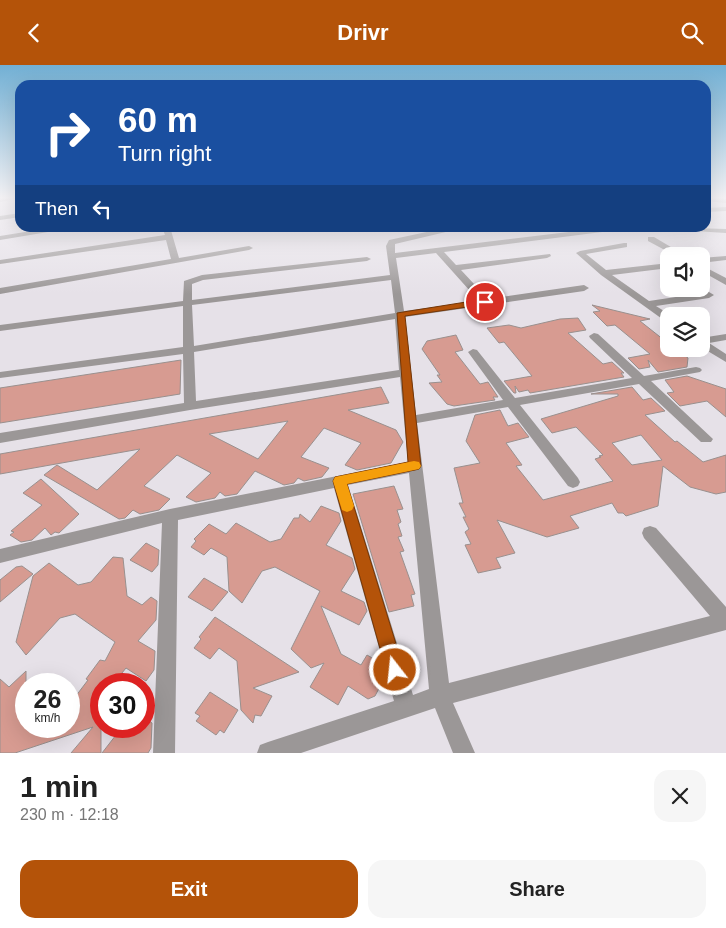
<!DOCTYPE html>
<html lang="en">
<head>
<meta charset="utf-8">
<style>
  body { margin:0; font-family:Arial,sans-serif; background:#f6f6f6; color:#222; height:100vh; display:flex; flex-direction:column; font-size:19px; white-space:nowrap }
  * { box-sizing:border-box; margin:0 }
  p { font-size:16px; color:#767676 }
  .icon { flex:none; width:28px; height:28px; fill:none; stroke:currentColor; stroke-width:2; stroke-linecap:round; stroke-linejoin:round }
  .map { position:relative; height:688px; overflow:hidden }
  .side { display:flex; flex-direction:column; background:#fff; flex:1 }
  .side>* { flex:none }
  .guide { position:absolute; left:15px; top:15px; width:696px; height:152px; border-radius:15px; box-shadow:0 5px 20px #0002; background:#1a4fa0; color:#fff; overflow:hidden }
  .buttons { position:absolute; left:660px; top:182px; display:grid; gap:10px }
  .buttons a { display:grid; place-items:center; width:50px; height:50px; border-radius:10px; background:#fff; box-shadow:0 5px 20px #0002; font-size:25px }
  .speed { position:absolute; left:15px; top:608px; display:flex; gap:10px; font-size:25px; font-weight:700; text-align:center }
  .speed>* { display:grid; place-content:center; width:65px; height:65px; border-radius:50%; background:#fff; box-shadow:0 5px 20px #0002; line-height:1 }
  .speed small { font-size:12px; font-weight:400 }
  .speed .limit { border:8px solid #d22; background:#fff; color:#111 }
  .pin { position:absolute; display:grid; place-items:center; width:42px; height:42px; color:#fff; margin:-21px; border:2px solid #fff; border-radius:50%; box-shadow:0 1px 5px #0007 }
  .me { position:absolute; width:55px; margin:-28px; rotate:344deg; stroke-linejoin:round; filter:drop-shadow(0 0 4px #0008) }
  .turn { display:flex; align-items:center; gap:18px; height:105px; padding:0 20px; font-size:22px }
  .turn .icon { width:65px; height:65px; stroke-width:2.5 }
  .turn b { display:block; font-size:35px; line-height:42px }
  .then { display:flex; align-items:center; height:48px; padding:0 20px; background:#0003; gap:10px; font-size:19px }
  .round { display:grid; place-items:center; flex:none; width:52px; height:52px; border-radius:15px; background:#f6f6f6 }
  .headline { display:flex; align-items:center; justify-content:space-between; height:85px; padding:0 20px }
  h1 { font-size:30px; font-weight:800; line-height:38px }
  .button { display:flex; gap:10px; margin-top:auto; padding:10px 20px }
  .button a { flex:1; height:58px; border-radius:15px; background:#b45309; color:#fff; font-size:20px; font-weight:800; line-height:58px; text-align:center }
  .button a+a { background:#f6f6f6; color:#222 }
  header { display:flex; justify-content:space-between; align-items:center; height:65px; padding:0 20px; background:#b45309; color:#fff; font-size:22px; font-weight:800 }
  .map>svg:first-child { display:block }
  .building { fill:#d79b91; stroke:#99908e; fill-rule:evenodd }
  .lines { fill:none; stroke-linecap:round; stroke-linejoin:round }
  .minor { fill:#9b9797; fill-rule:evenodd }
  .route { fill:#b45309; stroke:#753606 }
  .slow { fill:#f59e0b }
</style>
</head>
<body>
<header><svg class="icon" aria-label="back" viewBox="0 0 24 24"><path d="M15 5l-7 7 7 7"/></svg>Drivr<svg class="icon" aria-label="search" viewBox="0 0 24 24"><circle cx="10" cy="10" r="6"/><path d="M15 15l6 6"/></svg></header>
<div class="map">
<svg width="726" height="688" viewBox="0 0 726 688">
  <rect width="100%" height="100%" fill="#e6e1e8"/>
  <path class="building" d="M 592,240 L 650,254 L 640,256 L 669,279 L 669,284 L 676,284 L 688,293 L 687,302 L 658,307 L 648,295 L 650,302 L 639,304 L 628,293 L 650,289 L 615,260 L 607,261 L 593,247 L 600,246 Z
    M 578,253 L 586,265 L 568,268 L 603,299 L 612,297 L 624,308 L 621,308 L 624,312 L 530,328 L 528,325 L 519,327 L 515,321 L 516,328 L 514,328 L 504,316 L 532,311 L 504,277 L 499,278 L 487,263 L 509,260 L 521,263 L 560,254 Z
    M 456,270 L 463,285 L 455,287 L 480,319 L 488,317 L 498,332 L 493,332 L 495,335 L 454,341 L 447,339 L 429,318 L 442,317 L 437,310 L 440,310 L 422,284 L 427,276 Z
    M 181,295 L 180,329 L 0,358 L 0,323 Z
    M 687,311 L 726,324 L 726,352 L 707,336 L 680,341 L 667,328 L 674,327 L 665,315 Z
    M 381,322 L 389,338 L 348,345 L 396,365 L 403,377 L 391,398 L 357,405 L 345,400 L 361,378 L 324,363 L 301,392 L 329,403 L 322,412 L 304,416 L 298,413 L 294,418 L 284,420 L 255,406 L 237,429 L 225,431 L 220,427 L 215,433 L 196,437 L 186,432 L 211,408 L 177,390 L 144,421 L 170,434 L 159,445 L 140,449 L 133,445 L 125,453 L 119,454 L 44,410 L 57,400 L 97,425 L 140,384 L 0,409 L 0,389 ZM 288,356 L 258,394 L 209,369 L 253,362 Z
    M 632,322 L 643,335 L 651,333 L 665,346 L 645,350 L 675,377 L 677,376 L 703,397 L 726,390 L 726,427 L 716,429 L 690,422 L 663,401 L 658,441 L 626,451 L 623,448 L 618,448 L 612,438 L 570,451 L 579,463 L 547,472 L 497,455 L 515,488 L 496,493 L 501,503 L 478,508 L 465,480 L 471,479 L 465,467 L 469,464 L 463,452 L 466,452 L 459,438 L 463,438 L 454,403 L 480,398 L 466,376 L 475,350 L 500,345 L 508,361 L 518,358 L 529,372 L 506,378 L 522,400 L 516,401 L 543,435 L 613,416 L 595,394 L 601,392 L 599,391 L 603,390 L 576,362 L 552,368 L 541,354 L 618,331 L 618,329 L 591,329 ZM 641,370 L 662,395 L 632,400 L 612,378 Z
    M 41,414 L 79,449 L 59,468 L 55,467 L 51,470 L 45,463 L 32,475 L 21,477 L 10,470 L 14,467 L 11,466 L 42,440 L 23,428 Z
    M 394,421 L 403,444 L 397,445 L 401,457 L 398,459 L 402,471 L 398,472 L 404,486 L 400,487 L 415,529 L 411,530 L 414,541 L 389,547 L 353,429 Z
    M 321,441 L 339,448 L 341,456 L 326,480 L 352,493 L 355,504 L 341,526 L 364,537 L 367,546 L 359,560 L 321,541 L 341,589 L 361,600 L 367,590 L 381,598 L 384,606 L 382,610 L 385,612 L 375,631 L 368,634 L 348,621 L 338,640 L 310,622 L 324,598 L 311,603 L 291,584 L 320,526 L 275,502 L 262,506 L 242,538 L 229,526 L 227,492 L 211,483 L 204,490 L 191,482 L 196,476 L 194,474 L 209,459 L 226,469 L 236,458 L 270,477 L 281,474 L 294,453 L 299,453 L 300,449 L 310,457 Z
    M 146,478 L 159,485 L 158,500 L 152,507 L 130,495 Z
    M 113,492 L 123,493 L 127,531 L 142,540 L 151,532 L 157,536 L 156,555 L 138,576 L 155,586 L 154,605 L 146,616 L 126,603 L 113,619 L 101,619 L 101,688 L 71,688 L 93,662 L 15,688 L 0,688 L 0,614 L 9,622 L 26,606 L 26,661 L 69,661 L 69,640 L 88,615 L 86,614 L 100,595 L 105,596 L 115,577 L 75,549 L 60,553 L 26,590 L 16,577 L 33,511 L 49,498 L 78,520 L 91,517 Z
    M 22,501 L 33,509 L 0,537 L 0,515 L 16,502 Z
    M 204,513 L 228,527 L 212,546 L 188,532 Z
    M 215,552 L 299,607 L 253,623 L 272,631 L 261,651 L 255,650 L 253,658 L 241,645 L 237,596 L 219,583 L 210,594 L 194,583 L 201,574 L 199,572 Z
    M 210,627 L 238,645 L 224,668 L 220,665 L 216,670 L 196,656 L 200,651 L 195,648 Z
    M 144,652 L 152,658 L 151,683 L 148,688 L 102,688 L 123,661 L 144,661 Z"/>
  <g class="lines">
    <path class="minor" d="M 0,133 L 18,133 L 0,137 Z
      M 706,133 L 726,134 L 726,138 L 706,136 Z
      M 726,142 L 726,146 L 706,147 L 706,143 Z
      M 20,148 L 20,152 L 0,155 L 0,151 Z
      M 56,162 L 78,162 L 0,175 L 0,171 Z
      M 162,162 L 170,162 L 179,193 L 249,181 L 253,183 L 249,185 L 0,229 L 0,223 L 171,194 L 166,175 L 0,199 L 0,195 L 165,170 Z
      M 450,162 L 467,162 L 395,179 L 395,188 L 602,163 L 606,165 L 602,167 L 444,187 L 456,200 L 550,189 L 551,191 L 547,193 L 461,205 L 488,234 L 584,220 L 589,223 L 584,226 L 405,252 L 416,350 L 503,335 L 468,287 L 473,284 L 477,285 L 515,333 L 632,313 L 590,273 L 589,271 L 594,268 L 598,269 L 644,311 L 696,302 L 700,303 L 702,305 L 700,307 L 651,316 L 713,374 L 711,377 L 701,377 L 639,319 L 520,340 L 578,413 L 580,417 L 578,421 L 573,423 L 568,421 L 508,342 L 417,358 L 449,618 L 710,551 L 644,473 L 642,468 L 644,463 L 650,461 L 656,463 L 726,542 L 726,565 L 453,638 L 475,688 L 453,688 L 435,643 L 301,688 L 257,688 L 260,680 L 268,677 L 394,636 L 334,423 L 178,455 L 175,688 L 153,688 L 162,458 L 0,498 L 0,484 L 170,444 L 408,397 L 400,312 L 190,345 L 0,378 L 0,368 L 184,338 L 183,289 L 0,313 L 0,307 L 183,282 L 183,241 L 0,266 L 0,260 L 183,236 L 184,216 L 202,210 L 367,192 L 371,194 L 367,196 L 203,215 L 192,219 L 192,235 L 390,210 L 386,181 L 389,175 ZM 436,188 L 479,236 L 404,246 L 396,193 ZM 391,215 L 395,248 L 194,281 L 192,240 ZM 395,254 L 399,305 L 196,336 L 194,287 ZM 409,408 L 429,624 L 413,630 L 348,420 Z
      M 660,162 L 726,164 L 726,168 L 663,164 Z
      M 648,172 L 654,172 L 686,191 L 676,191 L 648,176 Z
      M 624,178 L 627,178 L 627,182 L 586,189 L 606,205 L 669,198 L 669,203 L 612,210 L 649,236 L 709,227 L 714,230 L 709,233 L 656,241 L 672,251 L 669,251 L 669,257 L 665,256 L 601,210 L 576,188 L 580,186 Z
      M 726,191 L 726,195 L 701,198 L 701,193 Z
      M 701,200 L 726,213 L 726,220 L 701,206 Z
      M 726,269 L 726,275 L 709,278 L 726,289 L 726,297 L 701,282 L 701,273 Z"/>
  </g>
  <linearGradient id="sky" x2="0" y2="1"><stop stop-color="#72b0d4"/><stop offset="0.58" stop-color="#f4f2f5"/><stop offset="1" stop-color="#f4f2f5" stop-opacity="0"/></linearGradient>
  <rect width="726" height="229" fill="url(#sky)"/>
  <path class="route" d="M 485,234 L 490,237 L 488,239 L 405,251 L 421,401 L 419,404 L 415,405 L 347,419 L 404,605 L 401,611 L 395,614 L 388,611 L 386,605 L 333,416 L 335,412 L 340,411 L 408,397 L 397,248 Z"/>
  <path class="slow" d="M 414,396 L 419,397 L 421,401 L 419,404 L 347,419 L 354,441 L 352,445 L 347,447 L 342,445 L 333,416 L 335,412 Z"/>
</svg>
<div class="buttons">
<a><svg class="icon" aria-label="sound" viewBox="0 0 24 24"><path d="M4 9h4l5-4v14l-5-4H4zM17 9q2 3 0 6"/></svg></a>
<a><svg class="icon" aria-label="layers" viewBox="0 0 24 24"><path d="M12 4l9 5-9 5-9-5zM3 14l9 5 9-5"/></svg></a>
</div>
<div class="speed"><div>26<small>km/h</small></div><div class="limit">30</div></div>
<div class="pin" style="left:485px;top:237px;background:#d93025"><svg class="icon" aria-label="arrive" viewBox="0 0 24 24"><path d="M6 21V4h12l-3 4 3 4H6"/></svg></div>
<svg class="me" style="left:395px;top:605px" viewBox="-20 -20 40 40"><circle r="17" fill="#b45309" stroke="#fff" stroke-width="3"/><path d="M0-11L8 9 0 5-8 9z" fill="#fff"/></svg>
<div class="guide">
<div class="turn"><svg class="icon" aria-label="right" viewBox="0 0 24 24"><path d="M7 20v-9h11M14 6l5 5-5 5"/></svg><div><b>60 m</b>Turn right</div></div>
<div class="then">Then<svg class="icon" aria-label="left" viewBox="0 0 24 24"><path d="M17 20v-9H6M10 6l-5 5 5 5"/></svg></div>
</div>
</div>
<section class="side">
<div class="headline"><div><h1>1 min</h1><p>230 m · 12:18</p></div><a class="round"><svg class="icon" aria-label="close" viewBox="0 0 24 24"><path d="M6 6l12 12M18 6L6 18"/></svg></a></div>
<div class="button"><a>Exit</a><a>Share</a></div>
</section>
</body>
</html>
